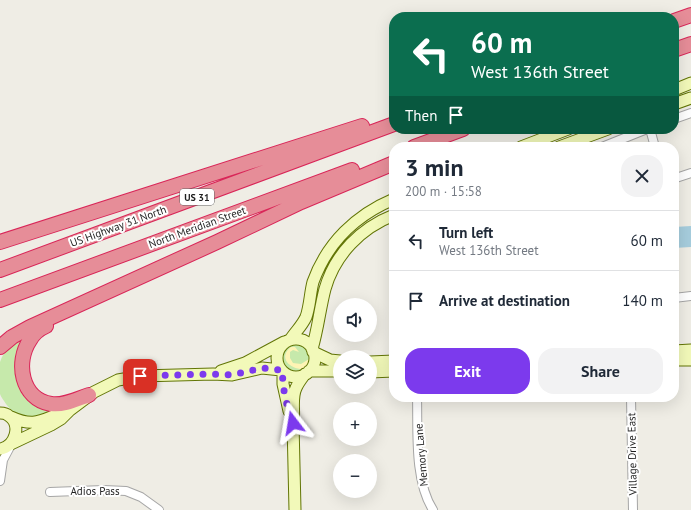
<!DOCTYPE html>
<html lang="en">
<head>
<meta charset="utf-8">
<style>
  body { margin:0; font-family:"PT Sans",sans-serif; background:#f2f2f3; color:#1f2937; height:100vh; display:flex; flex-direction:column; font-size:15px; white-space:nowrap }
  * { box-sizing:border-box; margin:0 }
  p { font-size:13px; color:#747a83 }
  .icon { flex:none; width:22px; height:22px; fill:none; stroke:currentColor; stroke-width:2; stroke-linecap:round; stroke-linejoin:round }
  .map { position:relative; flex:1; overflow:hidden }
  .drawer { position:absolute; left:389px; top:142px; width:290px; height:260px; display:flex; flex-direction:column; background:#fff; border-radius:16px; box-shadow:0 4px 16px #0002 }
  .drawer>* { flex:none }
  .guide { position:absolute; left:389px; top:12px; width:290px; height:122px; border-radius:16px; box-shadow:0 4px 16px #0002; background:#0b6e4f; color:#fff; overflow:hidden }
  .controls { position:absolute; left:333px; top:298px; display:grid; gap:8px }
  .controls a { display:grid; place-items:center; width:44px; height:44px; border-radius:50%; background:#fff; box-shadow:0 4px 16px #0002; font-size:20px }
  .pin { position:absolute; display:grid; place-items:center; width:34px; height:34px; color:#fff; margin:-17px; border-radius:8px; box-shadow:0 2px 6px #0006 }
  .me { position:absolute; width:44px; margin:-22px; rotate:346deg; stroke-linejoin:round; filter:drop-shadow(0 0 3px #0008) }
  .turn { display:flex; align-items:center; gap:14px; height:84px; padding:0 16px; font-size:18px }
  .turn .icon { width:52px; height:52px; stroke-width:2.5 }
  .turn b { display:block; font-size:28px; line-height:34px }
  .then { display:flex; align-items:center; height:38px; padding:0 16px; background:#0003; gap:8px; font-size:15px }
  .round { display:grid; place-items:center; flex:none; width:42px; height:42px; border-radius:16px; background:#f2f2f3 }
  .headline { display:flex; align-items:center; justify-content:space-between; height:68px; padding:0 16px }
  h1 { font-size:24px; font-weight:600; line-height:30px }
  .button { display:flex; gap:8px; margin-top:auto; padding:8px 16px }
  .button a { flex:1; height:46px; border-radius:16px; background:#7c3aed; color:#fff; font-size:16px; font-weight:600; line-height:46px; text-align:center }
  .button a+a { background:#f2f2f3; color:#1f2937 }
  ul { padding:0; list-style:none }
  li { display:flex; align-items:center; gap:12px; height:60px; padding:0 16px; border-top:1px solid #e0e1e3 }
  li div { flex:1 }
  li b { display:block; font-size:15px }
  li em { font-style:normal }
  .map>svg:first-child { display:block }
  .grass { fill:#c6e9ab }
  .sand { fill:#fef4b4 }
  .water { fill:#a6cddd }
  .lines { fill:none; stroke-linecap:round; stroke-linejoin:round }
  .street-casing { stroke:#a6a6a6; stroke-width:10 }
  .secondary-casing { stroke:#627506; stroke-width:13 }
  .highway-casing { stroke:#d92658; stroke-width:16 }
  .street { stroke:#fff; stroke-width:8 }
  .secondary { stroke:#f2f9b9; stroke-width:11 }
  .highway { stroke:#e68d98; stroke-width:14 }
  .route { stroke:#7c3aed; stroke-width:7; stroke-dasharray:0 12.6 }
  .labels { text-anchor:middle; stroke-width:4; stroke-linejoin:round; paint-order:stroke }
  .shield { fill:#fff; stroke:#626262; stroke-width:1 }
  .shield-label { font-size:10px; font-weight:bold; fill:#1f1f1f }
  .street-label { font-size:11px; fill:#1f1f1f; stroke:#fff }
</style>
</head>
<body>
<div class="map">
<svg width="691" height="510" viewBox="0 0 691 510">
  <rect width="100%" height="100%" fill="#efede5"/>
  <path class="grass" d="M 27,332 L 18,365 L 53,409 C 37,419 18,421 6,404 C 4,401 1,397 0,394 C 0,384 0,372 0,362 C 4,349 17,341 27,332 Z
    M281 357a14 14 0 1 1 28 0a14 14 0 1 1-28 0Z"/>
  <path class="sand" d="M 291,347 L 295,347 L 299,352 L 293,350 L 290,352 L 290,358 L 293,363 L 301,364 L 309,359 L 308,364 L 304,369 C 291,370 277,358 291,347 Z"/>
  <path class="water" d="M 691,226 L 691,247 L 674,248 L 674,227 Z"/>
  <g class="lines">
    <defs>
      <path id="street" d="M 674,119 L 691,113
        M 650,129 L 655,147
        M 602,147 L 647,129
        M 674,178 L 676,178 L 691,173
        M 674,298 L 691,296
        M 417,397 C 418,432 414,480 433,510
        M 631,397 L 633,510
        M 0,481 L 3,460 L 11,445
        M 50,492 L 104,490 L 126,491 L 141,497 L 159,510"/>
      <path id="secondary" d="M 674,90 L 691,83
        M 674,104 L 691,98
        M 521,147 L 568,129
        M 559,147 L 608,129
        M277 358a19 19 0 1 1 38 0a19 19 0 1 1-38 0Z
        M 290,340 C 295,332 302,326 306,317 C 310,306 310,293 313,282 C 327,243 356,215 394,199
        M 312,349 C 318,329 320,308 325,289 C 335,254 361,228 394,215
        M 674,351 L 691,350
        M 313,352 L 330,360 L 340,361
        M 674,360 L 691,360
        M 370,362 L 394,361
        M 221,371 L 245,363 L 284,342
        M 309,371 L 340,371
        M 283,372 L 283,384 L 289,411
        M 370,372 L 394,371
        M 0,413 C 3,413 7,414 9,416 C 22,425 15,447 0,449
        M 11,417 C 35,428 41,420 64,412
        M 11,444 L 51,425 L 61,419 L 70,410 L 94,392 L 118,380 L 141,376 L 213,374 L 232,375 L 262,368 L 281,370
        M 295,510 L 293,423 C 295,412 291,398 296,388 C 298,383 302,378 305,374"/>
      <path id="highway" d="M 674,21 L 691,15
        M 674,50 L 691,44
        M 414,147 L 463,129
        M 0,242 L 362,126
        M 0,270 L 394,124
        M 0,300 L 352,170
        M 46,326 C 39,329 34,333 30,340 C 15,362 21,399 51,404 C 64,406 77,399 89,395
        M 0,347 L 12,337 L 30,327 L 217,242 L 301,202 L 394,163"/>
    </defs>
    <use href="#street" class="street-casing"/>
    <use href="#secondary" class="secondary-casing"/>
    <use href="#highway" class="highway-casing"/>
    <use href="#street" class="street"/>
    <use href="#secondary" class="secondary"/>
    <use href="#highway" class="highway"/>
  </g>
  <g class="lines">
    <path class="route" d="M 140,376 L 213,374 L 232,375 L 262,368 L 281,370 L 283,372 C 281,383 288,412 293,423"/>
  </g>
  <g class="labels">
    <rect class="shield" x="180" y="189" width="34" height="16" rx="3"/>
    <g class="shield-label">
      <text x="197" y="201">US 31</text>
    </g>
    <g class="street-label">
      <text transform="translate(118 226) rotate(-20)" y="4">US Highway 31 North</text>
      <text transform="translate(197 227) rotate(-20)" y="4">North Meridian Street</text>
      <text transform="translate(632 454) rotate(-91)" y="4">Village Drive East</text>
      <text transform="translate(421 455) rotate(-95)" y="4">Memory Lane</text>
      <text x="95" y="495">Adios Pass</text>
    </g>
  </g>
</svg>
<div class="controls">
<a><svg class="icon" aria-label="sound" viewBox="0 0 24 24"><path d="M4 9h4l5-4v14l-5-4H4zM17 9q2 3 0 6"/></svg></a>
<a><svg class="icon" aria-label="layers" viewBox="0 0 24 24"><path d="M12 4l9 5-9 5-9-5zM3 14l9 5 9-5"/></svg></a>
<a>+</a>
<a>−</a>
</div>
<div class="pin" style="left:140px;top:376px;background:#d93025"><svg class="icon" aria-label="arrive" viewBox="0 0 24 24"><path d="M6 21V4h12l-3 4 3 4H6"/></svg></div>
<svg class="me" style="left:293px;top:423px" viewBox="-20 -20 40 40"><path d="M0-17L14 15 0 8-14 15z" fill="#7c3aed" stroke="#fff" stroke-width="4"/></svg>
<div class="guide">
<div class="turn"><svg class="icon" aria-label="left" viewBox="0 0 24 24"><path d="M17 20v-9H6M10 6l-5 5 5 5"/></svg><div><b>60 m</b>West 136th Street</div></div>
<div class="then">Then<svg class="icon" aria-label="arrive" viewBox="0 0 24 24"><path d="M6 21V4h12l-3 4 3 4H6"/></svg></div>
</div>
<section class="drawer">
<div class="headline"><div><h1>3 min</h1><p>200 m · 15:58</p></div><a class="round"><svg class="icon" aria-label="close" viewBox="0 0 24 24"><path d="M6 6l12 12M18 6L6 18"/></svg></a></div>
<ul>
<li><svg class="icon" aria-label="left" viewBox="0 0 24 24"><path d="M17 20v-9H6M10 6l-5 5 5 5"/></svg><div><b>Turn left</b><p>West 136th Street</p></div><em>60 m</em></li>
<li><svg class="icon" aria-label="arrive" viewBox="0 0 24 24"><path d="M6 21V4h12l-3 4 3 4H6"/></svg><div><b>Arrive at destination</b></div><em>140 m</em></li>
</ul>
<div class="button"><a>Exit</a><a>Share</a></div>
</section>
</div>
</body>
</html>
